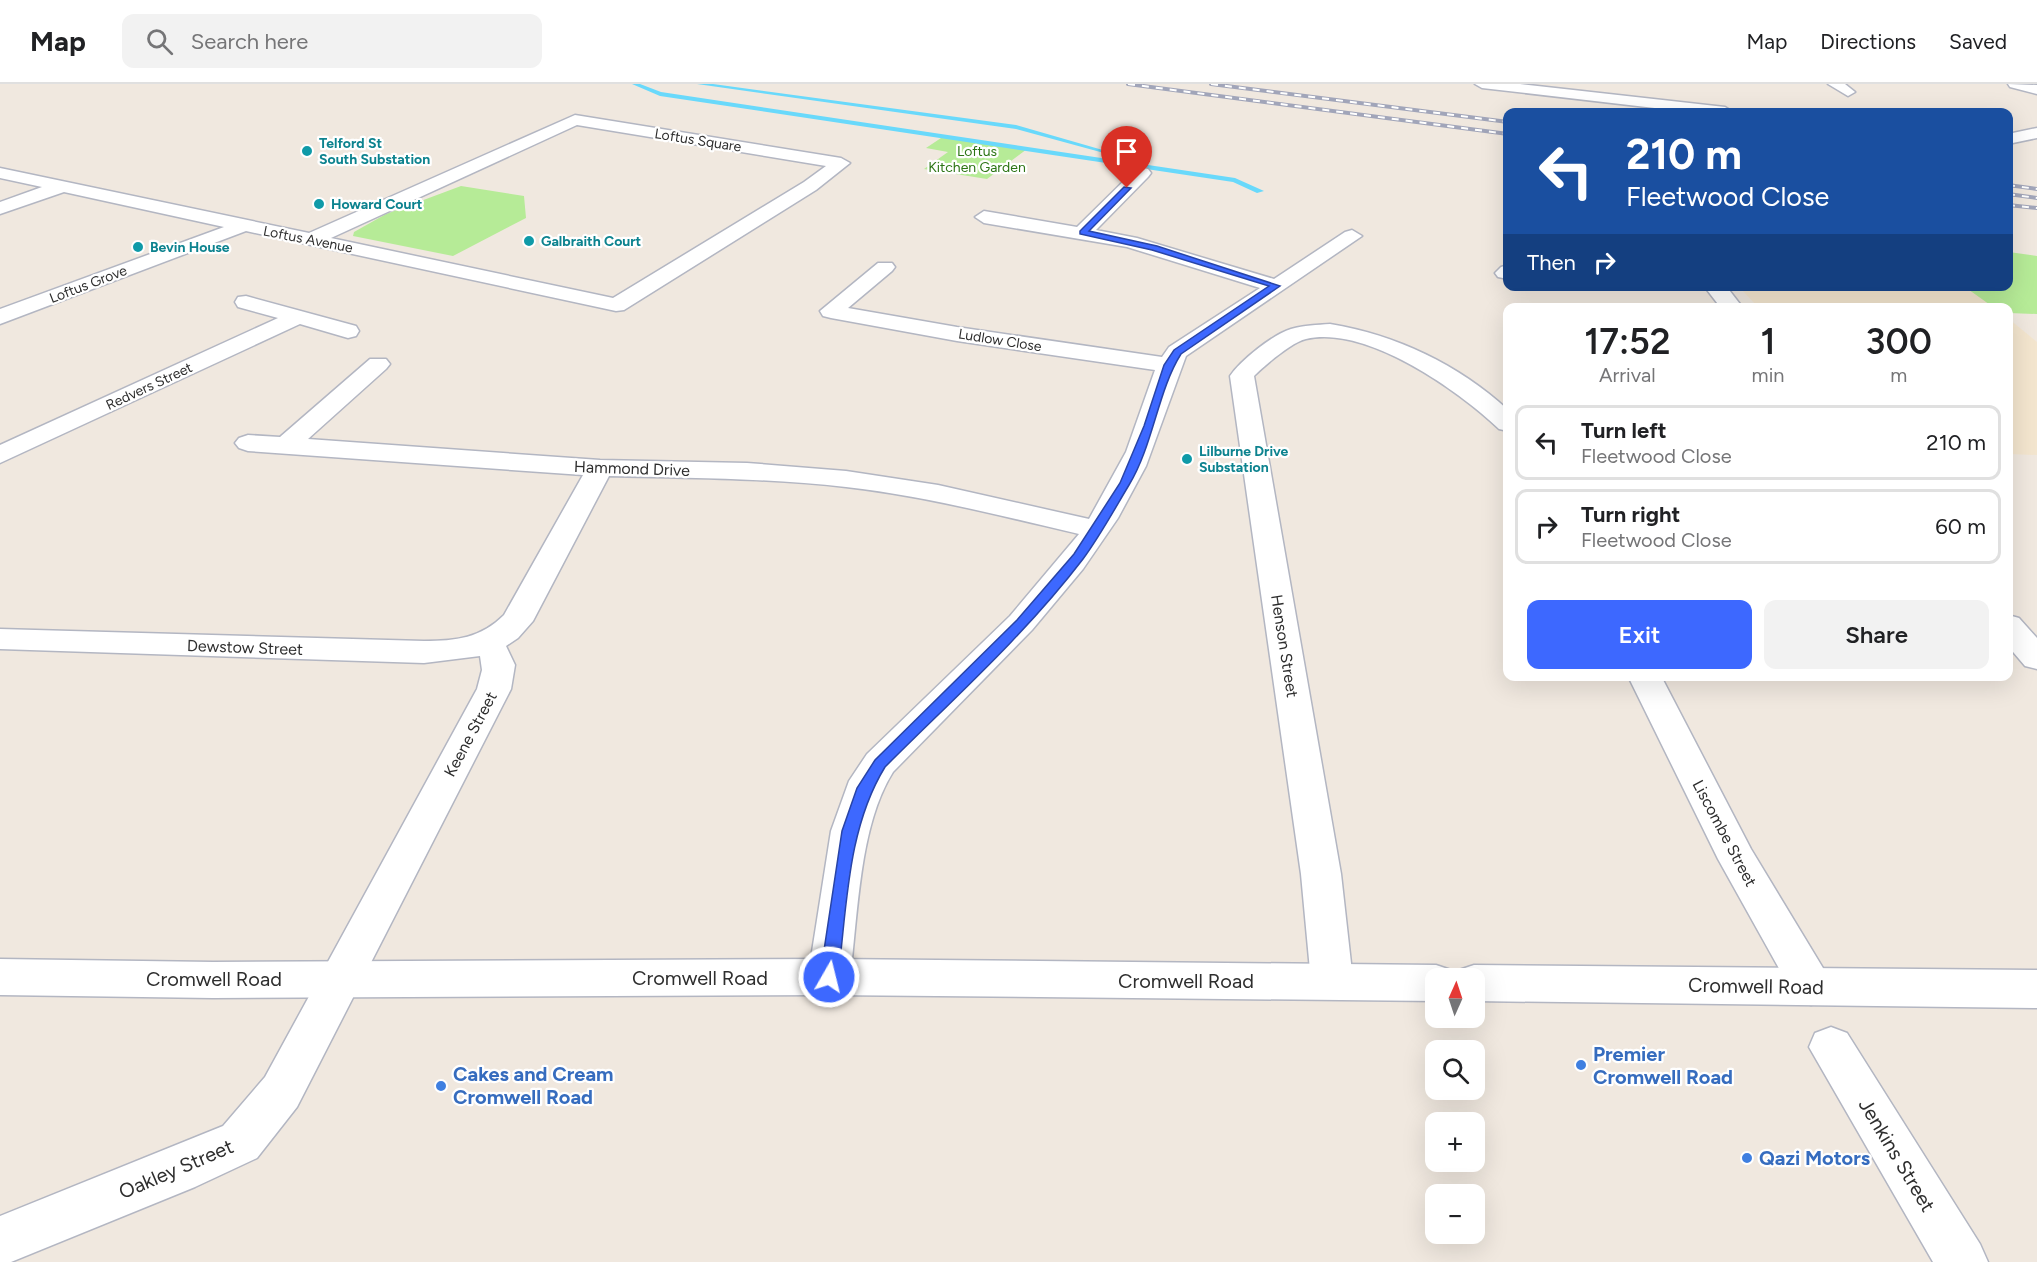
<!DOCTYPE html>
<html lang="en">
<head>
<meta charset="utf-8">
<style>
  body { margin:0; font-family:Figtree,sans-serif; background:#f2f2f2; color:#202124; height:100vh; display:flex; flex-direction:column; font-size:22px; white-space:nowrap }
  * { box-sizing:border-box; margin:0 }
  p { font-size:20px; color:#757577 }
  .icon { flex:none; width:33px; height:33px; fill:none; stroke:currentColor; stroke-width:2; stroke-linecap:round; stroke-linejoin:round }
  .map { position:relative; flex:1; overflow:hidden }
  .side { position:absolute; left:1503px; top:219px; width:510px; height:378px; display:flex; flex-direction:column; background:#fff; border-radius:12px; box-shadow:0 6px 24px #0002 }
  .side>* { flex:none }
  .guide { position:absolute; left:1503px; top:24px; width:510px; height:183px; border-radius:12px; box-shadow:0 6px 24px #0002; background:#1a4fa0; color:#fff; overflow:hidden }
  .needle { width:39px; rotate:3deg }
  .buttons { position:absolute; left:1425px; top:884px; display:grid; gap:12px }
  .buttons a { display:grid; place-items:center; width:60px; height:60px; border-radius:12px; background:#fff; box-shadow:0 6px 24px #0002; font-size:30px }
  .pin { position:absolute; display:grid; place-items:center; width:51px; height:51px; color:#fff; margin:-62px -26px; border-radius:50% 50% 50% 0; rotate:-45deg; box-shadow:0 0 6px #0007 }
  .pin .icon { rotate:45deg }
  .me { position:absolute; width:66px; margin:-33px; rotate:8deg; stroke-linejoin:round; filter:drop-shadow(0 0 4px #0008) }
  .turn { display:flex; align-items:center; gap:21px; height:126px; padding:0 24px; font-size:27px }
  .turn .icon { width:78px; height:78px; stroke-width:2.5 }
  .turn b { display:block; font-size:42px; line-height:51px }
  .then { display:flex; align-items:center; height:57px; padding:0 24px; background:#0003; gap:12px; font-size:22px }
  .eta { display:flex; justify-content:space-evenly; align-items:center; height:102px; text-align:center }
  .eta b { font-size:36px; font-weight:600; line-height:42px }
  .cta { display:flex; gap:12px; margin-top:auto; padding:12px 24px }
  .cta a { flex:1; height:69px; border-radius:12px; background:#3d68ff; color:#fff; font-size:24px; font-weight:600; line-height:69px; text-align:center }
  .cta a+a { background:#f2f2f2; color:#202124 }
  ul { padding:0; list-style:none }
  li { display:flex; align-items:center; gap:18px; height:75px; margin:0 12px 9px; padding:0 12px; border:3px solid #e0e0e0; border-radius:12px }
  li div { flex:1 }
  li b { display:block; font-size:22px }
  li em { font-style:normal }
  header { display:flex; align-items:center; gap:36px; box-sizing:border-box; height:84px; padding:0 30px; background:#fff; border-bottom:2px solid #e0e0e0 }
  header strong { font-size:28px }
  nav { display:flex; gap:33px; margin-inline-start:auto; font-size:21px }
  .search { width:420px; height:54px; background:#f2f2f2; display:flex; align-items:center; gap:15px; box-sizing:border-box; padding:0 21px; border-radius:12px; color:#757577; font-size:22px }
  .map>svg:first-child { display:block }
  .education { fill:#f3e5ce }
  .green { fill:#b6eb97 }
  .lines { fill:none; stroke-linecap:round; stroke-linejoin:round }
  .stream { fill:#69d9fb; fill-rule:evenodd }
  .minor-casing { stroke:#b3b6c2; stroke-width:3 }
  .tertiary-casing { stroke:#b3b6c2; stroke-width:3 }
  .minor { fill:#fff; fill-rule:evenodd }
  .tertiary { fill:#fff; fill-rule:evenodd }
  .rail-casing { stroke:#a1a5b9; stroke-width:4 }
  .rail { stroke:#fff; stroke-width:2; stroke-dasharray:7; stroke-linecap:butt }
  .route { fill:#3d68ff; stroke:#2844a6; stroke-width:1.5 }
  .culture-dot { fill:#0f9aa8; stroke:#fff; stroke-width:2 }
  .shop-dot { fill:#3f7fe0; stroke:#fff; stroke-width:2 }
  .labels { text-anchor:middle; stroke-width:4.5; stroke-linejoin:round; paint-order:stroke }
  .far-street-label { font-size:14px; fill:#2e2e2e; stroke:#fff }
  .far-culture-label { font-size:14px; font-weight:bold; fill:#0d838f; stroke:#fff; text-anchor:start }
  .far-park-label { font-size:14px; fill:#2b7414; stroke:#fff }
  .street-label { font-size:16px; fill:#2e2e2e; stroke:#fff }
  .near-street-label { font-size:20px; fill:#2e2e2e; stroke:#fff }
  .near-shop-label { font-size:20px; font-weight:bold; fill:#366cbe; stroke:#fff; text-anchor:start }
</style>
</head>
<body>
<header>
<strong>Map</strong>
<div class="search"><svg class="icon" aria-label="search" viewBox="0 0 24 24"><circle cx="10" cy="10" r="6"/><path d="M15 15l6 6"/></svg>Search here</div>
<nav><a>Map</a><a>Directions</a><a>Saved</a></nav>
</header>
<div class="map">
<svg width="2037" height="1178" viewBox="0 0 2037 1178">
  <rect width="100%" height="100%" fill="#f0e8df"/>
  <path class="education" d="M 1739,203 L 1953,203 L 1971,205 L 1994,223 L 1758,223 Z
    M 2009,235 L 2037,258 L 2037,371 L 2009,370 Z"/>
  <path class="green" d="M 944,52 L 1027,65 L 987,95 L 924,85 L 948,68 L 926,64 Z
    M 461,102 L 524,112 L 526,134 L 453,172 L 353,152 L 354,148 L 386,130 Z
    M 2009,168 L 2037,172 L 2037,230 L 2009,229 L 2008,224 L 1993,223 L 1965,203 L 2008,202 Z"/>
  <g class="lines">
    <path class="stream" d="M 632,0 L 640,0 L 661,8 L 1235,94 L 1264,107 L 1257,109 L 1233,98 L 660,12 Z
      M 697,0 L 713,0 L 1016,41 L 1120,71 L 1115,72 L 1016,45 Z"/>
    <defs>
      <path id="minor" d="M 1475,0 L 1520,0 L 1725,23 L 1733,28 L 1689,28 L 1482,4 Z
        M 1828,0 L 1845,0 L 1855,8 L 1848,12 Z
        M 2008,0 L 2037,1 L 2037,10 L 2010,3 Z
        M 575,31 L 841,74 L 850,79 L 816,106 L 624,226 L 616,227 L 246,147 L 0,240 L 0,225 L 224,143 L 64,108 L 0,130 L 0,118 L 42,103 L 0,94 L 0,84 L 309,149 ZM 577,41 L 826,82 L 804,98 L 613,214 L 331,154 Z
        M 2037,44 L 2037,54 L 2008,60 L 2008,50 Z
        M 1142,84 L 1148,85 L 1151,89 L 1148,93 L 1096,146 L 1137,154 L 1274,195 L 1345,148 L 1352,146 L 1362,152 L 1186,272 L 1146,382 L 1118,434 L 1083,485 L 1032,546 L 893,688 C 859,742 858,830 850,893 L 844,906 L 829,911 L 814,906 L 808,893 L 831,747 L 849,697 L 867,670 L 1010,532 L 1079,450 C 1002,432 925,412 846,403 C 767,394 688,394 609,392 L 533,537 L 518,554 L 506,562 L 515,581 L 511,605 L 297,1023 L 257,1074 L 195,1103 L 11,1178 L 0,1178 L 0,1132 L 223,1042 L 265,993 L 477,605 L 482,586 L 480,572 L 424,579 L 0,565 L 0,545 L 424,557 C 456,557 481,554 504,531 L 583,391 L 248,367 L 239,364 L 235,359 L 239,354 L 248,351 L 280,353 L 370,275 L 386,275 L 390,280 L 386,285 L 308,355 L 600,376 L 747,379 L 846,387 L 938,401 L 1089,435 L 1126,368 L 1155,286 L 957,257 L 831,234 L 823,232 L 820,227 L 878,179 L 892,179 L 895,183 L 892,187 L 848,224 L 957,243 L 1162,273 L 1169,263 L 1260,204 L 1127,163 L 984,139 L 975,133 L 984,127 L 1077,143 L 1136,85 Z
        M 1508,181 L 1508,195 L 1498,193 L 1495,189 L 1501,183 Z
        M 1704,202 L 1726,202 L 1743,224 L 1721,224 Z
        M 246,212 L 356,242 L 359,247 L 356,252 L 348,254 L 300,240 L 0,379 L 0,361 L 278,234 L 238,223 L 235,218 L 238,213 Z
        M 1330,240 C 1396,251 1458,280 1508,326 L 1508,347 L 1499,345 C 1458,306 1366,241 1306,255 C 1292,258 1264,282 1254,292 L 1341,790 L 1353,897 L 1347,910 L 1332,915 L 1317,910 L 1311,897 L 1301,790 L 1230,292 C 1241,276 1272,251 1291,245 C 1304,241 1317,241 1330,240 Z
        M 2008,531 L 2019,534 L 2037,554 L 2037,585 L 2025,582 L 2008,562 Z
        M 1628,592 L 1661,592 L 1751,765 L 1826,889 L 1832,902 L 1826,915 L 1811,921 L 1796,915 L 1718,775 Z
        M 1831,943 L 1847,949 L 1980,1160 L 1988,1178 L 1933,1178 L 1809,963 L 1815,949 Z"/>
      <path id="tertiary" d="M 0,875 L 213,878 L 829,875 L 1436,881 L 1451,886 L 1455,894 L 1436,894 L 1436,917 L 829,911 L 213,914 L 0,911 Z
        M 1474,881 L 2037,886 L 2037,924 L 1474,917 L 1474,894 L 1455,894 L 1459,886 Z"/>
    </defs>
    <use href="#minor" class="minor-casing"/>
    <use href="#tertiary" class="tertiary-casing"/>
    <use href="#minor" class="minor"/>
    <use href="#tertiary" class="tertiary"/>
    <defs>
      <path id="rail" d="M 1128,0 L 1508,50
        M 1211,0 L 1508,38
        M 2008,101 L 2037,105
        M 2008,110 L 2037,114
        M 2008,121 L 2037,124"/>
    </defs>
    <use href="#rail" class="rail-casing"/>
    <use href="#rail" class="rail"/>
  </g>
  <path class="route" d="M 1124,103 L 1131,104 L 1089,147 L 1157,162 L 1280,202 L 1181,270 C 1158,306 1153,362 1129,401 C 1114,426 1100,452 1083,475 C 1025,551 952,616 885,683 C 847,745 847,823 838,893 L 835,899 L 829,901 L 823,899 L 820,893 L 842,747 L 857,704 L 875,676 L 1017,536 L 1074,470 L 1120,399 L 1144,342 L 1164,281 L 1174,266 L 1269,202 L 1152,166 L 1080,150 L 1080,147 Z"/>
  <g class="culture-dot">
    <circle cx="307" cy="67" r="6"/>
    <circle cx="319" cy="120" r="6"/>
    <circle cx="529" cy="157" r="6"/>
    <circle cx="138" cy="163" r="6"/>
    <circle cx="1187" cy="375" r="6"/>
  </g>
  <g class="shop-dot">
    <circle cx="1581" cy="981" r="6"/>
    <circle cx="441" cy="1002" r="6"/>
    <circle cx="1747" cy="1074" r="6"/>
  </g>
  <g class="labels">
    <g class="far-street-label">
      <text transform="translate(698 56) rotate(9)" y="5">Loftus Square</text>
      <text transform="translate(308 155) rotate(11)" y="5">Loftus Avenue</text>
      <text transform="translate(88 200) rotate(-21)" y="5">Loftus Grove</text>
      <text transform="translate(1000 256) rotate(9)" y="5">Ludlow Close</text>
      <text transform="translate(149 302) rotate(-25)" y="5">Redvers Street</text>
    </g>
    <g class="far-culture-label">
      <text x="319" y="64">Telford St<tspan x="319" dy="16">South Substation</tspan></text>
      <text x="331" y="125">Howard Court</text>
      <text x="541" y="162">Galbraith Court</text>
      <text x="150" y="168">Bevin House</text>
      <text x="1199" y="372">Lilburne Drive<tspan x="1199" dy="16">Substation</tspan></text>
    </g>
    <g class="far-park-label">
      <text x="977" y="72">Loftus<tspan x="977" dy="16">Kitchen Garden</tspan></text>
    </g>
    <g class="street-label">
      <text transform="translate(632 384) rotate(2)" y="6">Hammond Drive</text>
      <text transform="translate(1285 562) rotate(81)" y="6">Henson Street</text>
      <text transform="translate(245 563) rotate(2)" y="6">Dewstow Street</text>
      <text transform="translate(470 650) rotate(-62)" y="6">Keene Street</text>
      <text transform="translate(1725 749) rotate(62)" y="6">Liscombe Street</text>
    </g>
    <g class="near-street-label">
      <text x="700" y="901">Cromwell Road</text>
      <text x="214" y="902">Cromwell Road</text>
      <text x="1186" y="904">Cromwell Road</text>
      <text transform="translate(1756 902) rotate(1)" y="7">Cromwell Road</text>
      <text transform="translate(1897 1071) rotate(59)" y="7">Jenkins Street</text>
      <text transform="translate(176 1085) rotate(-23)" y="7">Oakley Street</text>
    </g>
    <g class="near-shop-label">
      <text x="1593" y="977">Premier<tspan x="1593" dy="23">Cromwell Road</tspan></text>
      <text x="453" y="997">Cakes and Cream<tspan x="453" dy="23">Cromwell Road</tspan></text>
      <text x="1759" y="1081">Qazi Motors</text>
    </g>
  </g>
</svg>
<div class="buttons">
<a><svg class="needle" viewBox="-14 -14 28 28"><path d="M0-13l5 13h-10z" fill="#e53935"/><path d="M0 13l5-13h-10z" fill="#757577"/></svg></a>
<a><svg class="icon" aria-label="search" viewBox="0 0 24 24"><circle cx="10" cy="10" r="6"/><path d="M15 15l6 6"/></svg></a>
<a>+</a>
<a>−</a>
</div>
<div class="pin" style="left:1127px;top:104px;background:#d93025"><svg class="icon" aria-label="arrive" viewBox="0 0 24 24"><path d="M6 21V4h12l-3 4 3 4H6"/></svg></div>
<svg class="me" style="left:829px;top:893px" viewBox="-20 -20 40 40"><circle r="17" fill="#3d68ff" stroke="#fff" stroke-width="3"/><path d="M0-11L8 9 0 5-8 9z" fill="#fff"/></svg>
<div class="guide">
<div class="turn"><svg class="icon" aria-label="left" viewBox="0 0 24 24"><path d="M17 20v-9H6M10 6l-5 5 5 5"/></svg><div><b>210 m</b>Fleetwood Close</div></div>
<div class="then">Then<svg class="icon" aria-label="right" viewBox="0 0 24 24"><path d="M7 20v-9h11M14 6l5 5-5 5"/></svg></div>
</div>
<section class="side">
<div class="eta">
<div><b>17:52</b><p>Arrival</p></div>
<div><b>1</b><p>min</p></div>
<div><b>300</b><p>m</p></div>
</div>
<ul>
<li><svg class="icon" aria-label="left" viewBox="0 0 24 24"><path d="M17 20v-9H6M10 6l-5 5 5 5"/></svg><div><b>Turn left</b><p>Fleetwood Close</p></div><em>210 m</em></li>
<li><svg class="icon" aria-label="right" viewBox="0 0 24 24"><path d="M7 20v-9h11M14 6l5 5-5 5"/></svg><div><b>Turn right</b><p>Fleetwood Close</p></div><em>60 m</em></li>
</ul>
<div class="cta"><a>Exit</a><a>Share</a></div>
</section>
</div>
</body>
</html>
